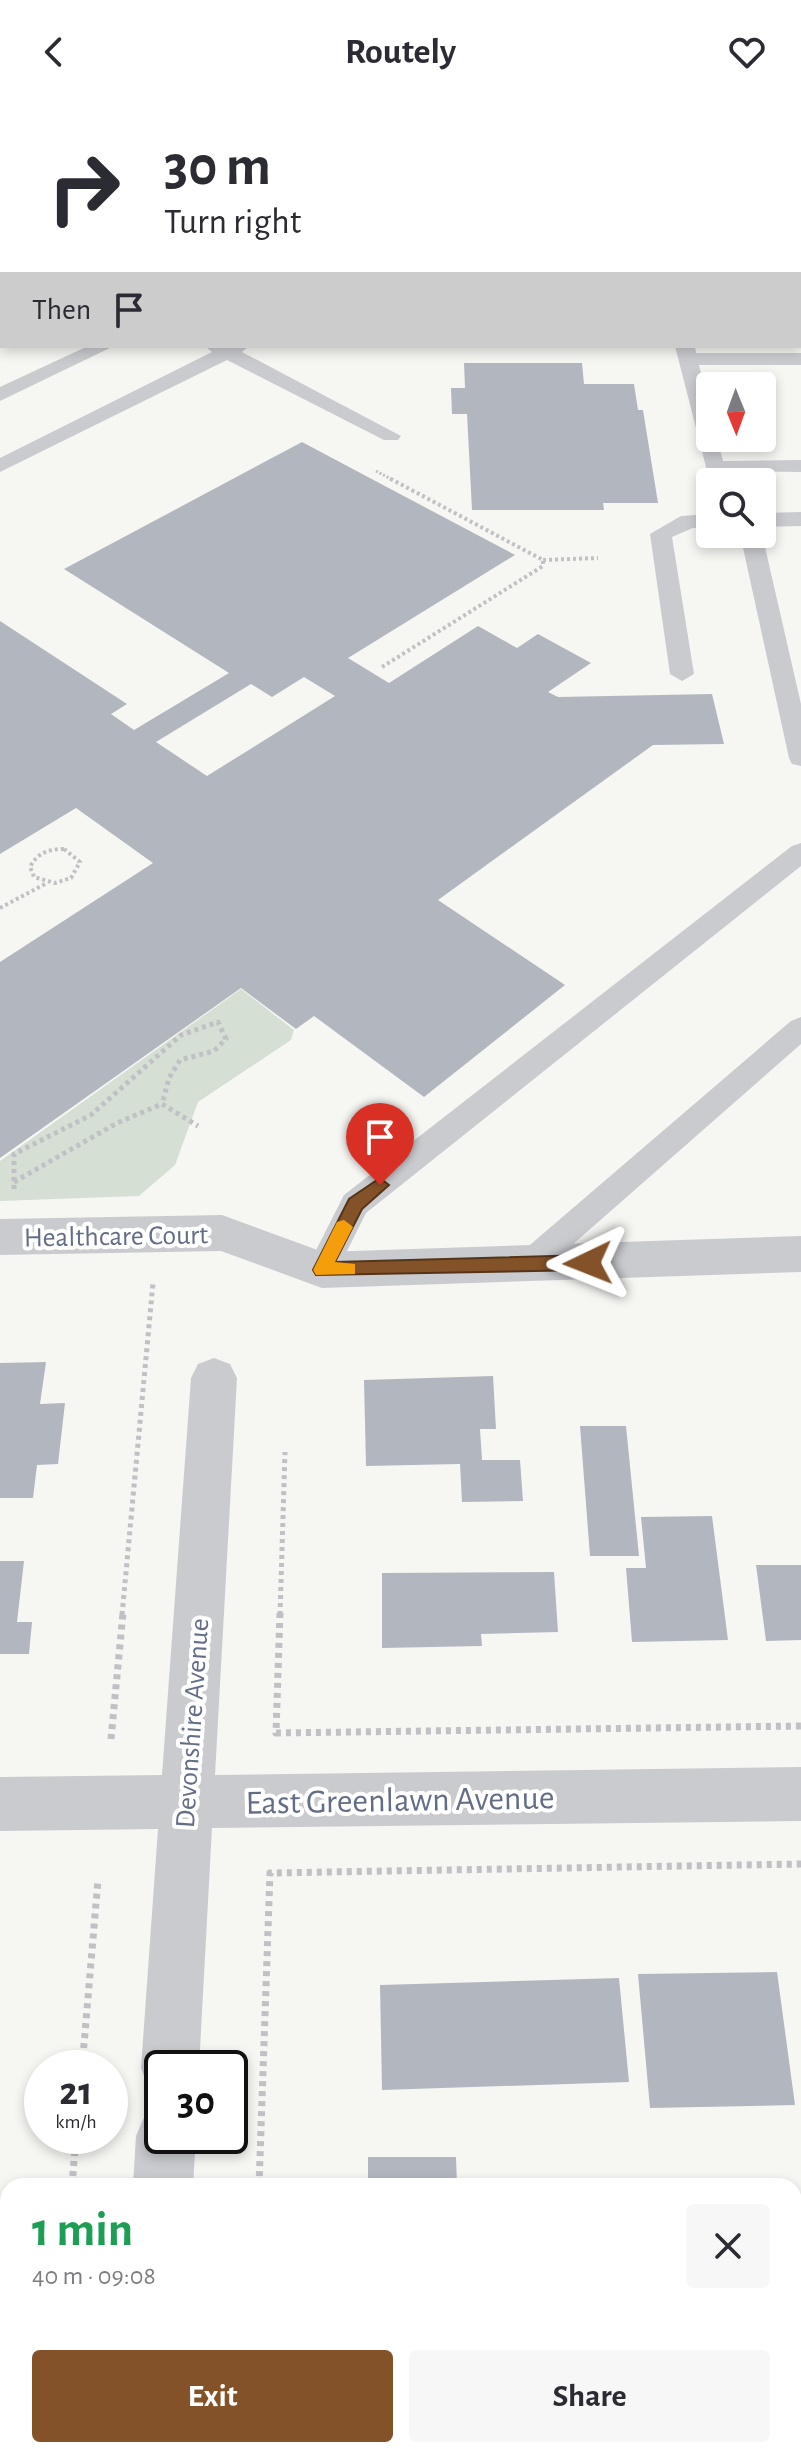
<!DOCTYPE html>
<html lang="en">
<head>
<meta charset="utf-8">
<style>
  body { margin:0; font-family:"Alegreya Sans",sans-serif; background:#f7f7f7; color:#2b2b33; height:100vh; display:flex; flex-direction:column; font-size:30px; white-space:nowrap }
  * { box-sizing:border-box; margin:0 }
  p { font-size:26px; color:#7c7c81 }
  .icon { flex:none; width:44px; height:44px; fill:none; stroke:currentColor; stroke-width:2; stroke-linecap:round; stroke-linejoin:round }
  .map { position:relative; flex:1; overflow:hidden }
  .drawer { position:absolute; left:0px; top:2074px; width:802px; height:280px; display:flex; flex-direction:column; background:#fff; border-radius:24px 24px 0 0; box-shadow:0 4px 12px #0003 }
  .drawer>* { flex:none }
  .hud { position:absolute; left:0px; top:0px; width:802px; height:244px; box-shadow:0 4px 12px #0003; background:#fff; color:#2b2b33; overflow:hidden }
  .needle { width:52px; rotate:179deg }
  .fabs { position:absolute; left:696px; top:268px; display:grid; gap:16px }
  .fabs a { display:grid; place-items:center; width:80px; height:80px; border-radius:8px; background:#fff; box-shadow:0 4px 12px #0003; font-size:40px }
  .speed { position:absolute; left:24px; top:1946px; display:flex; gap:16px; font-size:40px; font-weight:700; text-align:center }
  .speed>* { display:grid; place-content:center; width:104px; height:104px; border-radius:50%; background:#fff; box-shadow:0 4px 12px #0003; line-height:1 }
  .speed small { font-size:20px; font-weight:400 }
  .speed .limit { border:4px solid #111; border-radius:12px; background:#fff; color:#111 }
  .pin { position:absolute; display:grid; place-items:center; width:68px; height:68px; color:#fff; margin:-82px -34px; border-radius:50% 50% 50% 0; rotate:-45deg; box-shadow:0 0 8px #0007 }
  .pin .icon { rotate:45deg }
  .me { position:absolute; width:88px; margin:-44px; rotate:268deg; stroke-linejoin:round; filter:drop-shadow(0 0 6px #0008) }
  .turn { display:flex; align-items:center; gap:28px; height:168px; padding:0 32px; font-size:36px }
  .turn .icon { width:104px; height:104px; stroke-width:2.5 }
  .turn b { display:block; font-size:56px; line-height:68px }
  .then { display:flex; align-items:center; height:76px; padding:0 32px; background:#0003; gap:16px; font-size:30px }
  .round { display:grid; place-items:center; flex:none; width:84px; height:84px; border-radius:8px; background:#f7f7f7 }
  .overview { display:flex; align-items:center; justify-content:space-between; height:136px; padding:0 32px }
  h1 { font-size:48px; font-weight:700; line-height:60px; color:#1e9e55 }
  .action { display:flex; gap:16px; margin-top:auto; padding:16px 32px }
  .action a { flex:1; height:92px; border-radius:8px; background:#835228; color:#fff; font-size:32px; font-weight:700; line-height:92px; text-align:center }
  .action a+a { background:#f7f7f7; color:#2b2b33 }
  header { display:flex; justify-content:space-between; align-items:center; height:104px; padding:0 32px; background:#fff; font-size:36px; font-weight:700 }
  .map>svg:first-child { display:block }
  .green { fill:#d5dfd4 }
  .building { fill:#b2b7bf; fill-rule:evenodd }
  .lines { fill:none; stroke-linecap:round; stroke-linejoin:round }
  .path-far3 { stroke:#bfc1c4; stroke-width:3; stroke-dasharray:2 2; stroke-linecap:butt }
  .path-far2 { stroke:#bfc1c4; stroke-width:4; stroke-dasharray:3 3; stroke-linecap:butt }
  .path-far1 { stroke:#bfc1c4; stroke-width:5; stroke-dasharray:4 4; stroke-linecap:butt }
  .path { stroke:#bfc1c4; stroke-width:7; stroke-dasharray:5 5; stroke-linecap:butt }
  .service { fill:#c9cbcf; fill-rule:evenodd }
  .minor { fill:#c9cbcf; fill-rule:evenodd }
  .route { fill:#835228; stroke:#55351a; stroke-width:2 }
  .slow { fill:#f59e0b }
  .labels { text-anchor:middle; stroke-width:8; stroke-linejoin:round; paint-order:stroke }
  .street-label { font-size:28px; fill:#636e86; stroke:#fff }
  .near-street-label { font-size:34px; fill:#636e86; stroke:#fff }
</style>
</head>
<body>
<header><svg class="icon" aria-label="back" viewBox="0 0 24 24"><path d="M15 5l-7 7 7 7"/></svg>Routely<svg class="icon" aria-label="heart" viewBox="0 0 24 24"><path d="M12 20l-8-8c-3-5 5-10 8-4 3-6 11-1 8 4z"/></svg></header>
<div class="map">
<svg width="801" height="2354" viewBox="0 0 801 2354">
  <rect width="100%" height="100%" fill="#f6f7f3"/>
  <path class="green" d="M 241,885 L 294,926 L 291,936 L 198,998 L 175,1061 L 139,1092 L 0,1097 L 0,1057 Z"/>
  <path class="building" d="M 464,259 L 582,259 L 584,280 L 634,280 L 638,306 L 643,306 L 658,399 L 603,399 L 604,406 L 472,406 L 467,310 L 452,310 L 451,284 L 465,284 Z
    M 302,338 L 515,451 L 348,554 L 389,579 L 478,522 L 517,544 L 538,530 L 591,559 L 548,588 L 558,593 L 712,590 L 724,640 L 653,641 L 438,796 L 565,881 L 424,993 L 314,912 L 296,925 L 241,884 L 0,1054 L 0,858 L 153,759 L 76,704 L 0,750 L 0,517 L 127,600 L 111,610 L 134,626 L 229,569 L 64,465 ZM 304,573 L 335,592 L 207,672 L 156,638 L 251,580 L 272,593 Z
    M 46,1258 L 40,1300 L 65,1299 L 58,1360 L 37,1361 L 33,1394 L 0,1394 L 0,1259 Z
    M 493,1272 L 496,1325 L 480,1325 L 482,1356 L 520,1356 L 523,1397 L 462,1398 L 460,1360 L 366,1362 L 364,1276 Z
    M 580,1322 L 626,1322 L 639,1452 L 590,1452 Z
    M 712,1412 L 728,1536 L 632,1538 L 626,1464 L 646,1464 L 641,1413 Z
    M 0,1457 L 24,1457 L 17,1518 L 32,1518 L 29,1550 L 0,1550 Z
    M 756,1461 L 801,1461 L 801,1536 L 766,1537 Z
    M 554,1468 L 558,1528 L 481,1530 L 482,1542 L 382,1544 L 382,1469 Z
    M 777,1868 L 795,2001 L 650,2004 L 638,1870 Z
    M 619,1874 L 629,1978 L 382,1986 L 380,1881 Z
    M 368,2053 L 456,2053 L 457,2082 L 368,2082 Z
    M 365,2348 L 476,2348 L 477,2354 L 365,2354 Z"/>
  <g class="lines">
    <path class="path-far3" d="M 376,367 L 393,376"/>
    <path class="path-far2" d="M 543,456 L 598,454
      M 382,563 L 543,462 L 543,456 L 389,374
      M 64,745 L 80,758 L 71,774 L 55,779 L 34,773 L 30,763 C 37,749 49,745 64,745 Z
      M 0,804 L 45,780"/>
    <path class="path-far1" d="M 14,1078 L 117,1019 L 162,1000
      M 14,1085 L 14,1050 L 91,1011 L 181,931 L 218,918 L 226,935 L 214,947 L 180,956 L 169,974 L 162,1000 L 198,1022
      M 122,1511 L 153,1179
      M 280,1511 L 285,1348"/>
    <path class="path" d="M 280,1509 L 276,1629 L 801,1622
      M 111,1635 L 123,1509
      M 82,1964 L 98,1776
      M 72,2082 L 76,2032
      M 259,2082 L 270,1769 L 801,1760
      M 49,2346 L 49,2354
      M 250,2354 L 251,2346"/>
    <path class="service" d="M 341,0 L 359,0 L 340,2 Z
      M 800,107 L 801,107 L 801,117 L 800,117 Z
      M 800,168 L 801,168 L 801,180 L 800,180 Z
      M 800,212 L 801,212 L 801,224 L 800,224 Z
      M 88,242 L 114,242 L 0,297 L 0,283 Z
      M 205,242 L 249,242 L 242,248 L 401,332 L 398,336 L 384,336 L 227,256 L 0,368 L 0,354 L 212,248 Z
      M 675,242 L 695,242 L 696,249 L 801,249 L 801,261 L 699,261 L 710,304 L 710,334 L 717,334 L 723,357 L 801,356 L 801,368 L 707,367 Z
      M 801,408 L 801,422 L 762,423 L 762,409 Z
      M 710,410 L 710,424 L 693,424 L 672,433 L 694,570 L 682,577 L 670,570 L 650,430 L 681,412 Z
      M 740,430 L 762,430 L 801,600 L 801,662 L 792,660 L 789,654 Z
      M 801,739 L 801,762 L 366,1109 L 333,1175 L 322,1179 L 311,1175 L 306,1166 L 344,1091 L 792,742 Z
      M 801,913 L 801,940 L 539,1170 L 528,1174 L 517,1170 L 512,1161 L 517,1152 L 791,917 Z"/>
    <path class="minor" d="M 222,1111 L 323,1148 L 801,1132 L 801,1168 L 322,1184 L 221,1147 L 0,1151 L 0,1115 Z
      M 214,1254 L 230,1260 L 237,1274 L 215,1671 L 801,1663 L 801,1717 L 212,1724 L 199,1964 L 162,1964 L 162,1990 L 149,1985 L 141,1964 L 158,1725 L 0,1727 L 0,1673 L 162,1671 L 191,1274 L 198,1260 Z
      M 162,2004 L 162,2032 L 196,2032 L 193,2082 L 133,2082 L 136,2032 L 145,2011 Z
      M 115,2346 L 181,2346 L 180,2354 L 114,2354 Z"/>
  </g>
  <path class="route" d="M 380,1074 L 389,1081 L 362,1105 L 335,1158 L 588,1151 L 597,1159 L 588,1166 L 316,1171 L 313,1166 L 349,1095 Z"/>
  <path class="slow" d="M 344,1116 L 353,1123 L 335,1158 L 355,1160 L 355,1170 L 316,1171 L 313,1166 L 337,1118 Z"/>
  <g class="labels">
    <g class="street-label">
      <text transform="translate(116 1131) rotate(-1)" y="10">Healthcare Court</text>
      <text transform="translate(191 1619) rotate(-86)" y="10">Devonshire Avenue</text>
    </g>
    <g class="near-street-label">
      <text transform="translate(400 1695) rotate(-1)" y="12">East Greenlawn Avenue</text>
    </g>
  </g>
</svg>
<div class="fabs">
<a><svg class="needle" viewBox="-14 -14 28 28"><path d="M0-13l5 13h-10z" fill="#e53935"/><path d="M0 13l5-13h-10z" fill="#7c7c81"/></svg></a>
<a><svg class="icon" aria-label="search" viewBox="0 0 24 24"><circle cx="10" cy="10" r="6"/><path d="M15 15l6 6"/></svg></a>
</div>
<div class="speed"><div>21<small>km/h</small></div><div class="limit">30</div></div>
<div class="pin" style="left:380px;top:1081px;background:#d93025"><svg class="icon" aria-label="arrive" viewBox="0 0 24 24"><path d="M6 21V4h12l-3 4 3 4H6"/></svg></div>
<svg class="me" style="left:588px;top:1159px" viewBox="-20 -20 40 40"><path d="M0-17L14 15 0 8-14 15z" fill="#835228" stroke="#fff" stroke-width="4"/></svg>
<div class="hud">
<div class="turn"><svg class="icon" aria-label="right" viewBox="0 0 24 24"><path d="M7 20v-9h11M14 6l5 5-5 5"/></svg><div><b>30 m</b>Turn right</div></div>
<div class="then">Then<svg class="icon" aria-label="arrive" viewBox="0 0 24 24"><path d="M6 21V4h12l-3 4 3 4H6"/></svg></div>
</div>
<section class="drawer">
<div class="overview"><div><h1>1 min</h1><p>40 m · 09:08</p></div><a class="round"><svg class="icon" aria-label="close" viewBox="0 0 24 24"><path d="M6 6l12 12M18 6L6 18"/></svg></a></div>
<div class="action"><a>Exit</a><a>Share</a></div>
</section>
</div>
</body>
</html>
